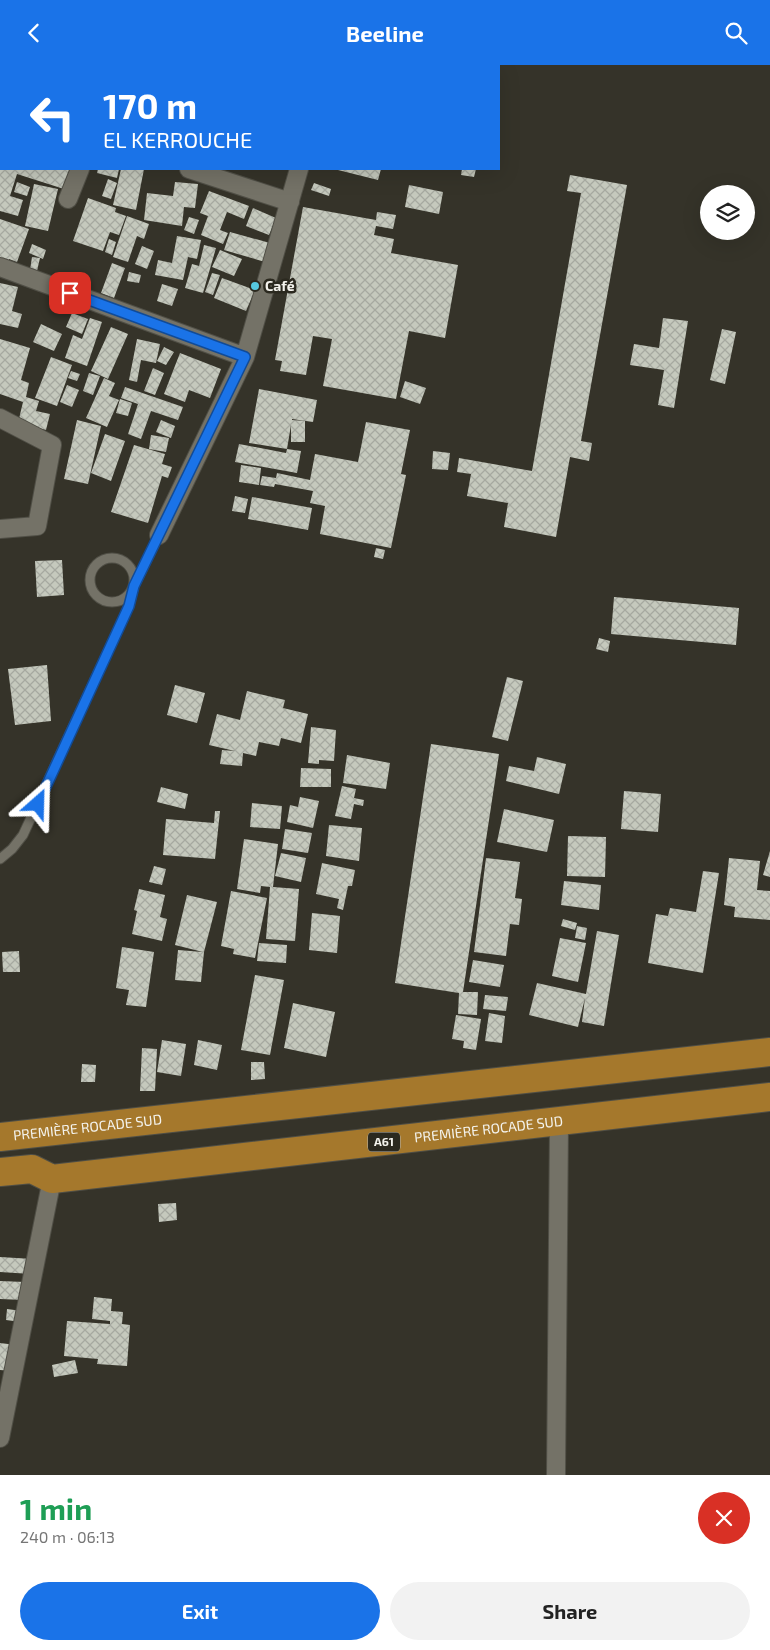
<!DOCTYPE html>
<html lang="en">
<head>
<meta charset="utf-8">
<style>
  body { margin:0; font-family:"Exo 2",sans-serif; background:#f2f2f2; color:#222; height:100vh; display:flex; flex-direction:column; font-size:19px; white-space:nowrap }
  * { box-sizing:border-box; margin:0 }
  p { font-size:16px; color:#767676 }
  .icon { flex:none; width:28px; height:28px; fill:none; stroke:currentColor; stroke-width:2; stroke-linecap:round; stroke-linejoin:round }
  .map { position:relative; height:1410px; overflow:hidden }
  .side { display:flex; flex-direction:column; background:#fff; flex:1 }
  .side>* { flex:none }
  .hud { position:absolute; left:0px; top:0px; width:500px; height:105px; box-shadow:0 5px 20px #0002; background:#1a73e8; color:#fff; overflow:hidden }
  .fabs { position:absolute; left:700px; top:120px; display:grid; gap:10px }
  .fabs a { display:grid; place-items:center; width:55px; height:55px; border-radius:50%; background:#fff; box-shadow:0 5px 20px #0002; font-size:25px }
  .pin { position:absolute; display:grid; place-items:center; width:42px; height:42px; color:#fff; margin:-21px; border-radius:10px; box-shadow:0 2px 8px #0006 }
  .me { position:absolute; width:55px; margin:-28px; rotate:25deg; stroke-linejoin:round; filter:drop-shadow(0 0 4px #0008) }
  .turn { display:flex; align-items:center; gap:18px; height:105px; padding:0 20px; font-size:22px }
  .turn .icon { width:65px; height:65px; stroke-width:2.5 }
  .turn b { display:block; font-size:35px; line-height:42px }
  .round { display:grid; place-items:center; flex:none; width:52px; height:52px; border-radius:26px; background:#f2f2f2 }
  .summary { display:flex; align-items:center; justify-content:space-between; height:85px; padding:0 20px }
  h1 { font-size:30px; font-weight:700; line-height:38px; color:#1e9e55 }
  .primary-button { display:flex; gap:10px; margin-top:auto; padding:10px 20px }
  .primary-button a { flex:1; height:58px; border-radius:30px; background:#1a73e8; color:#fff; font-size:20px; font-weight:700; line-height:58px; text-align:center }
  .primary-button a+a { background:#f2f2f2; color:#222 }
  header { display:flex; justify-content:space-between; align-items:center; height:65px; padding:0 20px; background:#1a73e8; color:#fff; font-size:22px; font-weight:700 }
  .map>svg:first-child { display:block }
  .building { fill:url(#building-cross-hatch) }
  .lines { fill:none; stroke-linecap:round; stroke-linejoin:round }
  .service-casing { stroke:#504f46; stroke-width:11 }
  .minor-casing { stroke:#504f46; stroke-width:20 }
  .motorway-casing { stroke:#504f46; stroke-width:30 }
  .service { stroke:#747267; stroke-width:9 }
  .minor { stroke:#747267; stroke-width:18 }
  .motorway { stroke:#a5782c; stroke-width:28 }
  .route-casing { stroke:#114b97; stroke-width:12 }
  .route { stroke:#1a73e8; stroke-width:9 }
  .poi-dot { fill:#56c9e0; stroke:#2b291f; stroke-width:2 }
  .labels { text-anchor:middle; stroke-width:5; stroke-linejoin:round; paint-order:stroke }
  .shield { fill:#2b291f; stroke:#b8b6af; stroke-width:1 }
  .shield-label { font-size:12px; font-weight:bold; fill:#f4f3ed }
  .poi-label { font-size:14px; font-weight:bold; fill:#f4f3ed; stroke:#2b291f; text-anchor:start }
  .street-label { font-size:14px; fill:#f4f3ed; stroke:#2b291f }
</style>
</head>
<body>
<header><svg class="icon" aria-label="back" viewBox="0 0 24 24"><path d="M15 5l-7 7 7 7"/></svg>Beeline<svg class="icon" aria-label="search" viewBox="0 0 24 24"><circle cx="10" cy="10" r="6"/><path d="M15 15l6 6"/></svg></header>
<div class="map">
<svg width="770" height="1410" viewBox="0 0 770 1410">
  <defs>
    <pattern id="building-cross-hatch" width="8" height="8" patternUnits="userSpaceOnUse" patternTransform="scale(1.25)"><rect width="8" height="8" fill="#c5c9bd"/><path d="M0 0l8 8M0 8l8-8" fill="none" stroke="#a6a9a0"/></pattern>
  </defs>
  <rect width="100%" height="100%" fill="#353329"/>
  <path class="building" d="M 0,104 L 70,104 L 64,124 L 17,109 L 10,131 L 23,135 L 18,151 L 0,146 Z
    M 98,104 L 119,104 L 117,113 L 97,108 Z
    M 121,104 L 144,104 L 136,145 L 113,140 Z
    M 334,104 L 381,104 L 378,115 Z
    M 462,104 L 476,104 L 474,112 L 461,110 Z
    M 570,110 L 627,120 L 581,376 L 592,378 L 589,396 L 570,392 L 556,472 L 504,462 L 508,438 L 467,431 L 471,409 L 457,407 L 459,393 L 532,406 L 581,128 L 567,126 Z
    M 108,114 L 117,118 L 111,134 L 102,131 Z
    M 17,117 L 30,122 L 27,131 L 14,127 Z
    M 175,117 L 198,119 L 195,143 L 184,142 L 182,161 L 144,155 L 147,128 L 173,131 Z
    M 314,118 L 331,124 L 329,131 L 311,125 Z
    M 34,119 L 58,124 L 48,166 L 25,161 Z
    M 409,120 L 443,127 L 439,149 L 405,142 Z
    M 209,126 L 249,141 L 244,154 L 227,147 L 220,165 L 228,168 L 223,179 L 201,170 L 208,151 L 200,148 Z
    M 88,133 L 116,143 L 115,147 L 126,151 L 119,170 L 110,167 L 103,186 L 73,176 Z
    M 303,142 L 376,155 L 377,147 L 396,150 L 393,164 L 376,161 L 374,170 L 394,174 L 391,188 L 458,200 L 445,273 L 409,266 L 396,334 L 323,321 L 332,274 L 313,271 L 306,310 L 280,306 L 282,296 L 275,295 Z
    M 253,143 L 276,153 L 269,170 L 246,161 Z
    M 127,151 L 149,159 L 144,174 L 137,171 L 128,197 L 113,192 Z
    M 189,152 L 199,155 L 194,169 L 184,165 Z
    M 0,154 L 29,164 L 17,197 L 9,194 L 6,203 L 0,200 Z
    M 230,167 L 270,178 L 265,197 L 224,185 Z
    M 177,171 L 201,175 L 197,194 L 188,192 L 183,215 L 155,210 L 158,195 L 172,198 Z
    M 109,174 L 116,177 L 112,190 L 105,187 Z
    M 32,179 L 46,185 L 43,194 L 29,188 Z
    M 204,180 L 216,183 L 203,228 L 185,223 L 192,199 L 199,201 Z
    M 142,181 L 154,186 L 147,204 L 135,199 Z
    M 220,185 L 242,194 L 234,211 L 212,202 Z
    M 32,192 L 40,193 L 37,206 L 30,205 Z
    M 112,198 L 125,203 L 114,233 L 101,228 Z
    M 129,207 L 141,210 L 139,218 L 127,216 Z
    M 212,208 L 220,210 L 213,230 L 205,227 Z
    M 222,213 L 255,225 L 246,246 L 214,233 Z
    M 0,218 L 18,222 L 12,246 L 22,249 L 18,263 L 0,259 Z
    M 162,219 L 178,224 L 172,241 L 157,236 Z
    M 72,248 L 88,254 L 82,269 L 66,262 Z
    M 90,253 L 102,257 L 87,301 L 65,293 L 73,270 L 82,274 Z
    M 663,253 L 688,256 L 674,343 L 658,340 L 664,305 L 630,300 L 634,279 L 659,283 Z
    M 41,259 L 62,269 L 54,286 L 33,277 Z
    M 111,262 L 128,269 L 108,314 L 91,306 Z
    M 722,264 L 736,267 L 725,319 L 710,315 Z
    M 0,274 L 30,283 L 21,315 L 29,318 L 26,332 L 39,336 L 36,346 L 50,349 L 46,365 L 18,358 L 23,337 L 0,329 Z
    M 137,274 L 160,279 L 156,298 L 141,295 L 137,317 L 129,315 Z
    M 164,282 L 174,287 L 166,300 L 157,296 Z
    M 180,288 L 221,304 L 210,333 L 189,325 L 185,337 L 164,329 Z
    M 51,292 L 72,300 L 57,341 L 35,333 Z
    M 153,303 L 164,308 L 155,330 L 144,326 Z
    M 71,306 L 80,309 L 77,316 L 68,313 Z
    M 89,308 L 100,311 L 93,330 L 83,326 Z
    M 104,313 L 115,318 L 109,331 L 119,335 L 107,362 L 86,353 Z
    M 405,316 L 426,323 L 420,339 L 400,332 Z
    M 67,320 L 79,325 L 72,342 L 60,337 Z
    M 125,322 L 183,342 L 178,355 L 151,346 L 141,374 L 128,369 L 138,339 L 121,333 Z
    M 259,324 L 317,335 L 313,357 L 292,354 L 292,355 L 305,356 L 305,377 L 291,377 L 291,360 L 287,384 L 249,378 Z
    M 120,334 L 132,338 L 128,351 L 116,348 Z
    M 77,355 L 101,361 L 88,419 L 64,414 Z
    M 161,355 L 175,361 L 171,373 L 156,367 Z
    M 366,357 L 410,365 L 401,409 L 406,410 L 391,483 L 320,469 L 325,441 L 310,438 L 313,426 L 275,419 L 274,422 L 260,420 L 262,411 L 276,413 L 277,408 L 310,415 L 315,389 L 358,397 Z
    M 105,369 L 125,376 L 111,416 L 91,408 Z
    M 151,370 L 169,373 L 166,387 L 149,384 Z
    M 239,379 L 286,388 L 287,384 L 301,386 L 297,408 L 235,397 Z
    M 134,380 L 165,389 L 162,399 L 172,402 L 168,413 L 162,411 L 148,458 L 111,447 Z
    M 433,386 L 450,388 L 448,405 L 432,404 Z
    M 241,400 L 261,403 L 259,420 L 239,417 Z
    M 235,431 L 248,434 L 245,448 L 232,446 Z
    M 252,432 L 312,443 L 308,465 L 248,454 Z
    M 376,483 L 385,485 L 383,494 L 374,492 Z
    M 62,495 L 64,530 L 37,532 L 35,496 Z
    M 614,532 L 739,543 L 736,580 L 611,569 Z
    M 599,573 L 610,576 L 608,587 L 596,584 Z
    M 47,600 L 51,656 L 15,660 L 8,604 Z
    M 507,612 L 523,616 L 508,676 L 492,672 Z
    M 175,620 L 205,628 L 197,658 L 167,650 Z
    M 247,626 L 285,635 L 283,643 L 308,649 L 301,678 L 281,673 L 279,681 L 259,677 L 256,691 L 243,688 L 242,701 L 220,699 L 222,685 L 235,686 L 209,680 L 217,649 L 240,655 Z
    M 311,662 L 336,665 L 334,696 L 319,695 L 319,699 L 308,698 Z
    M 431,679 L 499,689 L 463,927 L 478,927 L 477,950 L 458,949 L 459,928 L 395,918 Z
    M 347,690 L 390,698 L 386,724 L 343,718 Z
    M 537,692 L 566,699 L 559,729 L 506,716 L 509,701 L 534,706 Z
    M 301,703 L 331,704 L 331,722 L 300,722 Z
    M 342,721 L 356,724 L 354,733 L 364,735 L 363,741 L 354,739 L 351,754 L 335,751 Z
    M 161,722 L 188,729 L 185,744 L 157,737 Z
    M 624,726 L 661,729 L 658,767 L 621,764 Z
    M 300,732 L 319,736 L 313,763 L 287,757 L 290,740 L 298,742 Z
    M 252,738 L 282,741 L 280,764 L 250,762 Z
    M 504,744 L 554,755 L 547,787 L 497,777 Z
    M 215,746 L 220,746 L 215,794 L 163,790 L 166,754 L 214,758 Z
    M 329,760 L 362,763 L 359,796 L 326,791 Z
    M 285,764 L 312,768 L 308,788 L 282,784 Z
    M 568,771 L 606,772 L 605,812 L 567,811 Z
    M 244,774 L 278,779 L 273,822 L 299,824 L 295,876 L 266,874 L 270,822 L 261,821 L 260,828 L 237,824 Z
    M 770,786 L 770,812 L 763,810 Z
    M 281,788 L 306,793 L 301,817 L 275,811 Z
    M 486,793 L 520,797 L 515,833 L 522,834 L 519,860 L 510,859 L 506,891 L 474,887 Z
    M 729,793 L 760,796 L 757,825 L 770,826 L 770,855 L 734,852 L 735,842 L 724,840 Z
    M 322,798 L 355,805 L 352,821 L 348,821 L 343,845 L 337,843 L 339,834 L 316,829 Z
    M 154,801 L 166,804 L 162,820 L 149,817 Z
    M 703,806 L 719,808 L 703,908 L 648,898 L 656,849 L 668,851 L 670,843 L 696,847 Z
    M 564,816 L 601,820 L 599,845 L 561,840 Z
    M 139,824 L 165,830 L 160,852 L 167,854 L 162,876 L 132,869 L 137,846 L 134,845 Z
    M 231,826 L 267,833 L 255,893 L 233,889 L 234,884 L 221,881 Z
    M 187,830 L 217,837 L 204,887 L 201,917 L 175,915 L 178,885 L 203,887 L 175,880 Z
    M 312,848 L 340,851 L 337,888 L 309,885 Z
    M 563,854 L 577,858 L 575,865 L 561,861 Z
    M 577,861 L 587,863 L 585,875 L 575,873 Z
    M 597,866 L 619,870 L 604,961 L 582,957 L 585,933 L 578,962 L 529,950 L 537,918 L 586,929 Z
    M 560,873 L 586,878 L 578,917 L 552,911 Z
    M 259,878 L 287,880 L 286,898 L 257,896 Z
    M 122,882 L 154,887 L 146,942 L 126,940 L 129,925 L 116,923 Z
    M 19,886 L 20,907 L 3,907 L 2,887 Z
    M 473,895 L 504,900 L 500,922 L 469,917 Z
    M 255,910 L 284,915 L 270,990 L 241,985 Z
    M 485,930 L 508,932 L 506,946 L 483,944 Z
    M 293,938 L 335,947 L 326,992 L 284,983 Z
    M 489,948 L 505,951 L 502,978 L 485,976 Z
    M 456,950 L 481,954 L 476,985 L 463,983 L 464,976 L 452,974 Z
    M 162,975 L 186,979 L 181,1011 L 157,1007 Z
    M 198,975 L 222,980 L 217,1005 L 194,1000 Z
    M 142,983 L 157,984 L 155,1026 L 140,1026 Z
    M 251,997 L 264,997 L 265,1014 L 251,1015 Z
    M 82,999 L 96,1000 L 95,1017 L 81,1017 Z
    M 176,1138 L 177,1155 L 159,1157 L 158,1139 Z
    M 0,1192 L 33,1194 L 31,1209 L 0,1207 Z
    M 0,1216 L 25,1217 L 24,1235 L 0,1234 Z
    M 94,1232 L 112,1234 L 111,1246 L 123,1247 L 122,1259 L 130,1260 L 127,1301 L 97,1299 L 98,1294 L 64,1291 L 67,1256 L 110,1259 L 110,1256 L 92,1254 Z
    M 7,1244 L 22,1246 L 21,1257 L 6,1255 Z
    M 0,1278 L 16,1280 L 13,1306 L 0,1305 Z
    M 75,1295 L 78,1308 L 54,1312 L 52,1300 Z"/>
  <g class="lines">
    <defs>
      <path id="service" d="M90 515a22 22 0 1 1 44 0a22 22 0 1 1-44 0Z
        M 0,794 L 12,784 L 23,770 L 129,541 L 134,521 L 159,470"/>
      <path id="minor" d="M 205,0 L 208,1
        M 90,1 L 91,0
        M 327,1 L 327,0
        M 0,36 L 1,37
        M 189,104 L 290,137
        M 68,134 L 80,104
        M 0,202 L 245,292
        M 0,353 L 52,380 L 37,461 L 0,464
        M 159,470 L 245,292 L 299,104
        M 0,1373 L 52,1114
        M 556,1410 L 559,1058"/>
      <g id="motorway">
        <path id="s1" d="M 0,1072 L 770,987"/>
        <path id="s2" d="M 0,1107 L 32,1104 L 52,1114 L 770,1032"/>
      </g>
    </defs>
    <use href="#service" class="service-casing"/>
    <use href="#minor" class="minor-casing"/>
    <use href="#motorway" class="motorway-casing"/>
    <use href="#service" class="service"/>
    <use href="#minor" class="minor"/>
    <use href="#motorway" class="motorway"/>
  </g>
  <g class="lines">
    <defs>
      <path id="route" d="M 38,739 L 129,541 L 134,521 L 245,292 L 70,228"/>
    </defs>
    <use href="#route" class="route-casing"/>
    <use href="#route" class="route"/>
  </g>
  <circle class="poi-dot" cx="255" cy="221" r="5"/>
  <g class="labels">
    <rect class="shield" x="368" y="1067.5" width="32" height="19" rx="4"/>
    <g class="shield-label">
      <text x="384" y="1081">A61</text>
    </g>
    <g class="poi-label">
      <text x="265" y="226">Café</text>
    </g>
    <g class="street-label">
      <text dy="5" stroke="none"><textPath href="#s1" startOffset="88">PREMIÈRE ROCADE SUD</textPath></text>
      <text dy="5" stroke="none"><textPath href="#s2" startOffset="494">PREMIÈRE ROCADE SUD</textPath></text>
    </g>
  </g>
</svg>
<div class="fabs">
<a><svg class="icon" aria-label="layers" viewBox="0 0 24 24"><path d="M12 4l9 5-9 5-9-5zM3 14l9 5 9-5"/></svg></a>
</div>
<div class="pin" style="left:70px;top:228px;background:#d93025"><svg class="icon" aria-label="arrive" viewBox="0 0 24 24"><path d="M6 21V4h12l-3 4 3 4H6"/></svg></div>
<svg class="me" style="left:38px;top:739px" viewBox="-20 -20 40 40"><path d="M0-17L14 15 0 8-14 15z" fill="#1a73e8" stroke="#fff" stroke-width="4"/></svg>
<div class="hud">
<div class="turn"><svg class="icon" aria-label="left" viewBox="0 0 24 24"><path d="M17 20v-9H6M10 6l-5 5 5 5"/></svg><div><b>170 m</b>EL KERROUCHE</div></div>
</div>
</div>
<section class="side">
<div class="summary"><div><h1>1 min</h1><p>240 m · 06:13</p></div><a class="round" style="background:#d93025;color:#fff"><svg class="icon" aria-label="close" viewBox="0 0 24 24"><path d="M6 6l12 12M18 6L6 18"/></svg></a></div>
<div class="primary-button"><a>Exit</a><a>Share</a></div>
</section>
</body>
</html>
